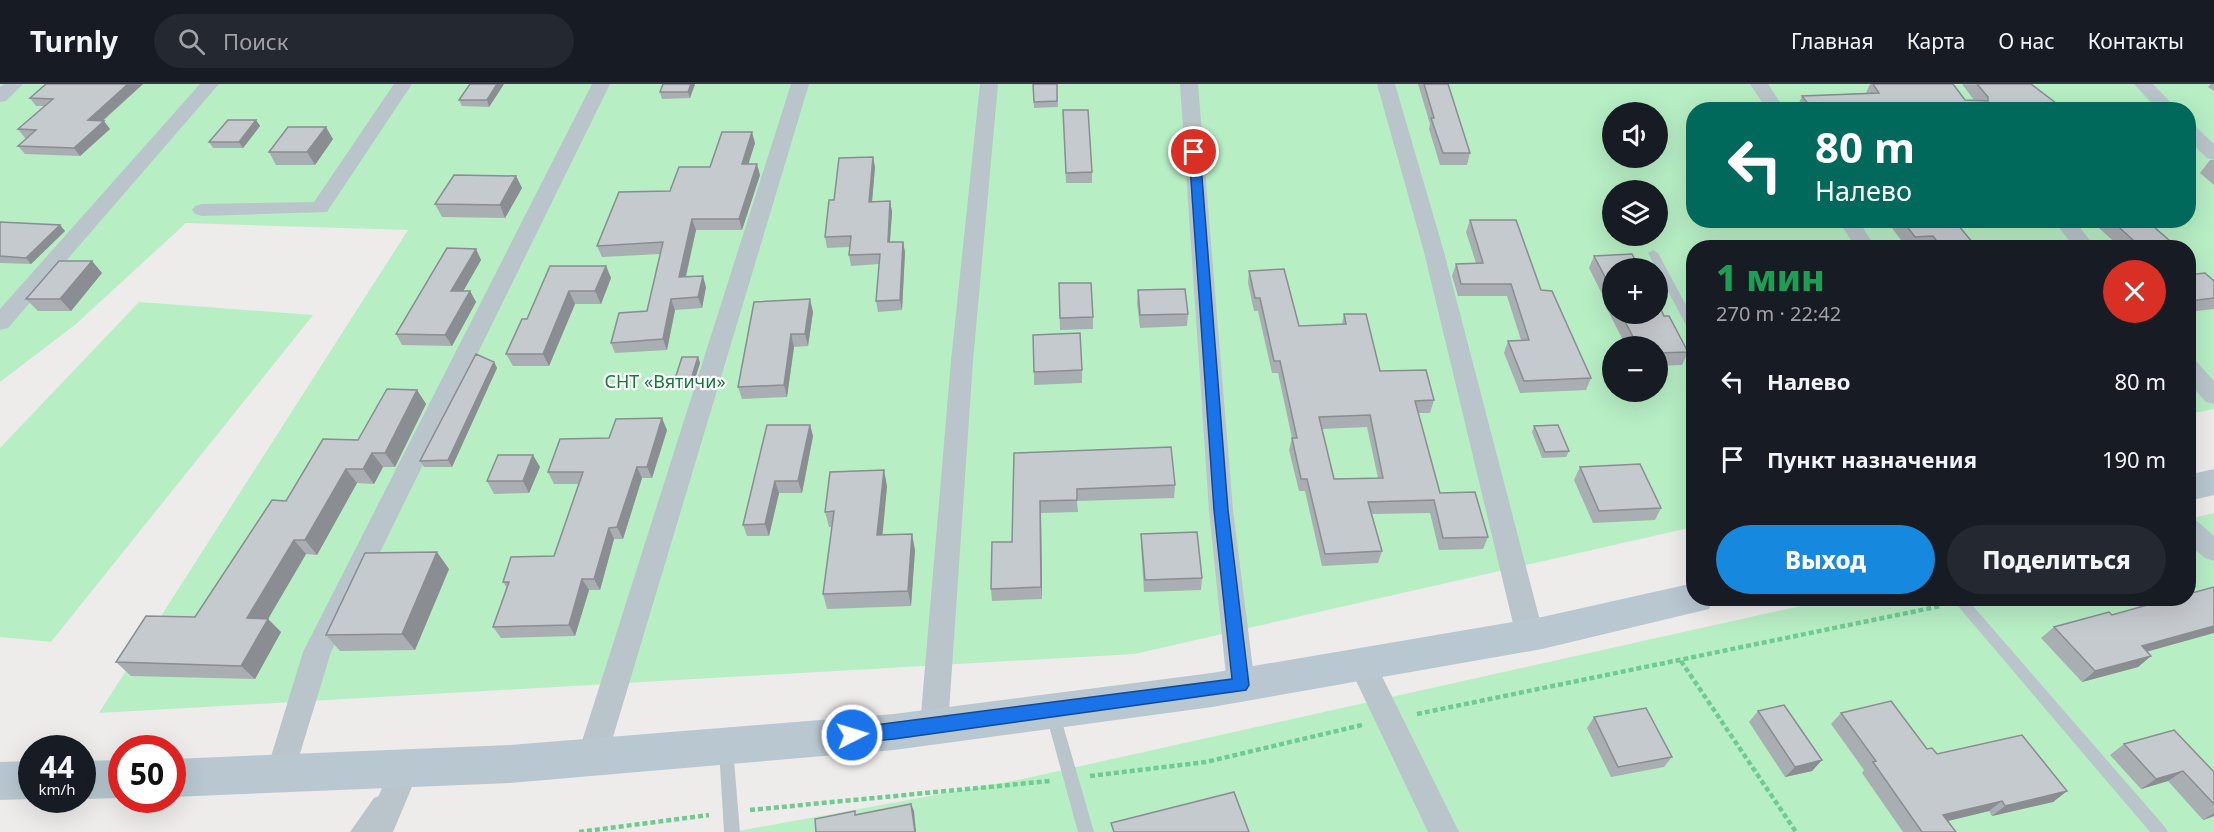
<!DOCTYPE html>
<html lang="ru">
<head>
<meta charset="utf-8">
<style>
  body { margin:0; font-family:"Noto Sans",sans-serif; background:#242831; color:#f1f3f6; height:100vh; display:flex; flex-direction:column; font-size:22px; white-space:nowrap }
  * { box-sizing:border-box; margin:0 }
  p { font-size:20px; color:#9ea1a6 }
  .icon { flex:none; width:33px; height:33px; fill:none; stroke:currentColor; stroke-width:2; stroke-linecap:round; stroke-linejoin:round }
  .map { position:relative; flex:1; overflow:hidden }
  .sheet { position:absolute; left:1686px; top:156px; width:510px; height:366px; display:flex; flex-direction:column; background:#171b24; border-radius:24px; box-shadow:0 6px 24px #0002 }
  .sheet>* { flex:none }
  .guide { position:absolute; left:1686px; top:18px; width:510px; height:126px; border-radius:24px; box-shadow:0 6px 24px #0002; background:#00695c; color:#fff; overflow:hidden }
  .controls { position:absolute; left:1602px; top:18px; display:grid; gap:12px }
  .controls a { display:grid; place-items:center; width:66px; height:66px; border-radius:50%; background:#171b24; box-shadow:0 6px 24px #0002; font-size:30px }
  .speed { position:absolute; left:18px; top:651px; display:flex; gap:12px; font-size:30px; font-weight:700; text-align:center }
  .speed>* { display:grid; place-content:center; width:78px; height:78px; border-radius:50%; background:#171b24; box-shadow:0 6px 24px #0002; line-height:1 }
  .speed small { font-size:15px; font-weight:400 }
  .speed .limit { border:9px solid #d22; background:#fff; color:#111 }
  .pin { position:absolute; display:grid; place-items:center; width:51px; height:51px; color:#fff; margin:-26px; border:3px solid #fff; border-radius:50%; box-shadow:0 2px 6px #0007 }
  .me { position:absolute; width:66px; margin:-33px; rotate:85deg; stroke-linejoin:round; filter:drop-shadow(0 0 4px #0008) }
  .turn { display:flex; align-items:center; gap:21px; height:126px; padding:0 30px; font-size:27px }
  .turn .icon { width:78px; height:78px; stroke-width:2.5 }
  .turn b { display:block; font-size:42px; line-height:51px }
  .round { display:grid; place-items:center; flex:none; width:63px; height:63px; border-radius:32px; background:#242831 }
  .headline { display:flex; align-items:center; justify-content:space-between; height:102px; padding:0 30px }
  h1 { font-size:36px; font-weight:800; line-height:45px; color:#1e9e55 }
  .button { display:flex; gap:12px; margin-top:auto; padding:12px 30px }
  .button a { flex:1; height:69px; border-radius:36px; background:#1689de; color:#fff; font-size:24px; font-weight:800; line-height:69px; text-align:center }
  .button a+a { background:#242831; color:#f1f3f6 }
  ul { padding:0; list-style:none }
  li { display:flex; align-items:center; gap:18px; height:78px; padding:0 30px }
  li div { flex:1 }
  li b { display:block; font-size:22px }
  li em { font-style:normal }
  header { display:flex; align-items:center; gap:36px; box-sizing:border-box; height:84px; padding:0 30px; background:#171b24; border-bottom:2px solid #363941 }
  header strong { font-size:28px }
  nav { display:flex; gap:33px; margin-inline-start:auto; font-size:21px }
  .search { width:420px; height:54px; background:#242831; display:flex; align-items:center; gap:15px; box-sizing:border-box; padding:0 21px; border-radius:33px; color:#9ea1a6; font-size:22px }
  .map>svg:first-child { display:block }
  .green { fill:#b7eec4; fill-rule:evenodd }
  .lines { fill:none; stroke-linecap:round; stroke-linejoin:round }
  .path { stroke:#6fcc91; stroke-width:4.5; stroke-dasharray:5 3; stroke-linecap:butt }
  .lane { fill:#b9c5cb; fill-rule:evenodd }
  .street { fill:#b9c5cb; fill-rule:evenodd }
  .secondary { fill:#b8c7d0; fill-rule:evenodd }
  .wall { fill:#a9aeb2; fill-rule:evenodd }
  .shaded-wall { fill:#8a8d91 }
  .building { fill:#c5cacf; stroke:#8a8d91; stroke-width:1.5; fill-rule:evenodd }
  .route { fill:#1a73e8; stroke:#114b97; stroke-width:1.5 }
  .labels { text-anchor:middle; stroke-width:4.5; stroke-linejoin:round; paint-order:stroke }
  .park-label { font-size:18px; fill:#157a39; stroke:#fff }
</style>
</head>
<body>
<header>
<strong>Turnly</strong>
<div class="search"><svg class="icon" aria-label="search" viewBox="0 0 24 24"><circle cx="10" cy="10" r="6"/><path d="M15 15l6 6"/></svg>Поиск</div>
<nav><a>Главная</a><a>Карта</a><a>О нас</a><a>Контакты</a></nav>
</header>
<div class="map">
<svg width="2214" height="748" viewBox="0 0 2214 748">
  <rect width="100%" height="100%" fill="#eeebeb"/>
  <path class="green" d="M 0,0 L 2214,0 L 2214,325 L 2189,330 L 2188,164 L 1694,164 L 1693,443 L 1134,570 L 99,629 L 408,146 L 186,139 L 76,240 L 0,298 ZM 1694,26 L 2188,26 L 2188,136 L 1694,136 ZM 1612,28 L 1658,28 L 1658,74 L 1612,74 ZM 1612,106 L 1658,106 L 1658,152 L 1612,152 ZM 1612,184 L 1658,184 L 1658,230 L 1612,230 ZM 1612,262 L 1658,262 L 1658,308 L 1612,308 Z
    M 139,218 L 313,231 L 51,558 L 0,553 L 0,364 Z
    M 2214,429 L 2214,748 L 733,748 L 1018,696 L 1832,515 L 2188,514 L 2189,435 Z"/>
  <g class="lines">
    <path class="path" d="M 1681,577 L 1796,748
      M 1417,630 L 1941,522
      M 1090,692 L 1206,678 L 1362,641
      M 750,726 L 1050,697
      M 579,748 L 709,731"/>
    <path class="lane" d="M 1653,166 L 1658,169 L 1694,236 L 1694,251 L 1689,247 L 1648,169 Z
      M 1951,514 L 1966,514 L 2165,743 L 2168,748 L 2150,748 Z
      M 1053,625 L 1058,626 L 1060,631 L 1094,748 L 1078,748 L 1046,631 L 1048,626 Z
      M 726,658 L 731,660 L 733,665 L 740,748 L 724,748 L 719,665 L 721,660 Z
      M 379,712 L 384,714 L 386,719 L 367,748 L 350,748 L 374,714 Z"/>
    <path class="street" d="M 4,0 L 23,0 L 6,17 L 0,18 L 0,3 Z
      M 200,0 L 219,0 L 8,244 L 0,246 L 0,225 Z
      M 394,0 L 412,0 L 327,128 L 202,132 L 195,130 L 192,126 L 195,122 L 202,120 L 314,118 Z
      M 592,0 L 610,0 L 331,568 L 291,699 L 281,703 L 271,699 L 266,689 L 303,568 Z
      M 791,0 L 809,0 L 607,673 L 602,682 L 592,686 L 582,682 L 577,673 Z
      M 980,0 L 998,0 L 973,277 L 948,642 L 944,651 L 934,655 L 924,651 L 920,642 L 951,277 Z
      M 1180,0 L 1198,0 L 1233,426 L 1255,601 L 1251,610 L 1241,613 L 1231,610 L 1227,601 L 1209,426 Z
      M 1377,0 L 1395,0 L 1444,168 L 1544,552 L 1540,560 L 1530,564 L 1520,560 L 1516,552 L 1424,168 Z
      M 1750,0 L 1768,0 L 1785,26 L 1767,26 Z
      M 2134,0 L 2153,0 L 2178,26 L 2158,26 Z
      M 2188,40 L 2194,41 L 2214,60 L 2214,76 L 2207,74 L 2188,56 Z
      M 1838,136 L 1858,136 L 1876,164 L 1856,164 Z
      M 2053,136 L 2074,136 L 2096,164 L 2075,164 Z
      M 2188,275 L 2196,277 L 2214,297 L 2214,320 L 2206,318 L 2188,298 Z
      M 2188,434 L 2197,437 L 2214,452 L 2214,477 L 2205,474 L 2188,460 Z
      M 1362,568 L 1372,572 L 1459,748 L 1428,748 L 1348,580 L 1352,572 Z
      M 405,670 L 415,674 L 420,684 L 393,748 L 363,748 L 395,674 Z"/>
    <path class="secondary" d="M 2214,385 L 2214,411 L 2188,417 L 2188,391 Z
      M 1694,499 L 1694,514 L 1714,514 L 1709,525 L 1542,565 L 1212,623 L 894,666 L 510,699 L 172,713 L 172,675 L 510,661 L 894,630 L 1212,589 L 1542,533 Z
      M 122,676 L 122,714 L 82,715 L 82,677 Z
      M 32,677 L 32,715 L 0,716 L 0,678 Z"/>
  </g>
  <path class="wall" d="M 46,0 L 143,0 L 103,37 L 110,45 L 80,72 L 25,70 L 18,62 L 27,54 L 25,54 L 18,45 L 44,22 L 36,22 L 30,14 Z
    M 504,0 L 489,23 L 462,22 L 459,16 Z
    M 695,0 L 690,14 L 662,15 L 660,8 Z
    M 1033,0 L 1057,0 L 1058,23 L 1034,24 Z
    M 1418,0 L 1448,0 L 1470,69 L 1467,81 L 1440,81 L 1429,45 L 1430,40 Z
    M 1870,0 L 1953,0 L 1965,16 L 1974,16 L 1962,0 L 2031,0 L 2065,26 L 1799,26 L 1797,23 L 1802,12 L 1866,9 Z
    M 2211,0 L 2214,0 L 2214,7 L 2208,3 Z
    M 1063,26 L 1092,88 L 1092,99 L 1066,99 Z
    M 256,36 L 260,42 L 243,64 L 213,64 L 209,58 Z
    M 333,55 L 315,81 L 276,81 L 269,68 Z
    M 755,59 L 748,80 L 760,91 L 742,146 L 696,146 L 686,193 L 706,203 L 702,224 L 675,226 L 667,266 L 615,269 L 611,259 L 647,227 L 661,170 L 602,173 L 597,162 L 710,83 Z
    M 2210,76 L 2214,76 L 2214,101 L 2200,89 Z
    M 875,83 L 872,118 L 890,117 L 892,128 L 890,158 L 903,158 L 905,168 L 902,226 L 878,228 L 876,217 L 879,180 L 851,182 L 849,171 L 850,163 L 827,164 L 825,153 L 834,116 Z
    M 516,92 L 522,104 L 505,134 L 442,133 L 435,120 Z
    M 1470,136 L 1541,206 L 1591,294 L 1586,306 L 1520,309 L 1504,269 L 1508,257 L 1521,256 L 1507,212 L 1458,212 L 1452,192 L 1456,180 L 1476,179 L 1466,148 Z
    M 1886,136 L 1954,136 L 1977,164 L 1907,164 Z
    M 2090,136 L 2146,136 L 2178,164 L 2121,164 Z
    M 0,138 L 60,141 L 65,147 L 31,180 L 0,179 Z
    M 476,165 L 481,176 L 463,207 L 470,207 L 476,218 L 452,262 L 402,261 L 396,250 Z
    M 1594,172 L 1612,184 L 1612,230 L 1658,230 L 1664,232 L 1688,268 L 1682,281 L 1658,282 L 1658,262 L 1626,262 L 1604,219 L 1605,216 L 1589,184 Z
    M 92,177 L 102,189 L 71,227 L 38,227 L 26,215 Z
    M 606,182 L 611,194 L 601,220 L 575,220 L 549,282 L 513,282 L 506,270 L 527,235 Z
    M 1249,187 L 1299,242 L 1342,240 L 1344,230 L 1380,287 L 1434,316 L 1430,329 L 1418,329 L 1440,409 L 1488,453 L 1483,465 L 1439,466 L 1430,429 L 1372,430 L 1382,467 L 1378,479 L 1322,482 L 1305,407 L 1299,407 L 1289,366 L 1292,354 L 1278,289 L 1272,289 L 1258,227 L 1254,227 L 1248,199 ZM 1367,343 L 1378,394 L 1334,395 L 1322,345 Z
    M 2188,191 L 2214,197 L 2214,225 L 2188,228 Z
    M 1059,199 L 1093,233 L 1093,245 L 1060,246 Z
    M 1138,206 L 1188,230 L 1187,242 L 1140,244 L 1137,219 Z
    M 813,228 L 808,262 L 794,263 L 787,313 L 742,315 L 738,303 Z
    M 698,273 L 700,279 L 692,304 L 677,304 L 674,298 Z
    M 494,278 L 497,284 L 452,383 L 424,383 L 420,377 Z
    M 1082,286 L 1082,299 L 1034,301 L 1034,288 Z
    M 417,306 L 426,320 L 395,383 L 383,383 L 374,400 L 357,399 L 317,471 L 306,470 L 268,535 L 281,548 L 255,595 L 131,592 L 116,578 L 195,533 L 286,417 Z
    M 810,341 L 813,352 L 802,409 L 779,409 L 769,452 L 747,452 L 743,441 Z
    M 1534,342 L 1569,367 L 1566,373 L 1542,374 L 1532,348 Z
    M 667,346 L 652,394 L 642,394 L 623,455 L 614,455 L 600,506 L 589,506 L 575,552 L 501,554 L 493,543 L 507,504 L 503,498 L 554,472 L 579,400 L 554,400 L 548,388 L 609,354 Z
    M 1014,369 L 1175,401 L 1174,414 L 1077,417 L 1078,428 L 1041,429 L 1042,515 L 992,517 L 991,505 L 1012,458 Z
    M 540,383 L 529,409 L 494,410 L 487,397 Z
    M 1580,383 L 1661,424 L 1655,436 L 1593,439 L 1574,396 Z
    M 887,402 L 882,451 L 915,466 L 911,522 L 827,525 L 823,510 L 832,443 L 829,443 L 825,428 Z
    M 1141,450 L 1202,494 L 1201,506 L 1144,508 L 1141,462 Z
    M 449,485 L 415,566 L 340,567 L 326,551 Z
    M 2112,531 L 2151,572 L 2138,583 L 2082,598 L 2041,554 L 2054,543 Z
    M 1758,627 L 1822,676 L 1812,687 L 1785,693 L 1749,638 Z
    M 1841,629 L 1937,670 L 2067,707 L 2053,718 L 1992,732 L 1989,727 L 1948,737 L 1956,748 L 1903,748 L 1862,689 L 1864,686 L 1831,640 Z
    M 1594,633 L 1672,673 L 1664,683 L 1611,693 L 1587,644 Z
    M 2124,660 L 2214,688 L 2214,732 L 2203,736 L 2168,697 L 2141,705 L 2110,671 Z"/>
  <path class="shaded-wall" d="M 128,0 L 143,0 L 94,44 L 88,36 Z
    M 497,0 L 504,0 L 489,23 L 487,16 Z
    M 691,0 L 695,0 L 690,14 L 688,8 Z
    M 256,36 L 260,42 L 243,64 L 239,58 Z
    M 104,37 L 110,45 L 80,72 L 74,64 Z
    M 326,43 L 333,55 L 315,81 L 307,68 Z
    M 752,48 L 755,59 L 745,91 L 742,80 Z
    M 873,73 L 875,83 L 871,129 L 869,118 Z
    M 757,80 L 760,91 L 742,146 L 739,135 Z
    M 516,92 L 522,104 L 505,134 L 500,121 Z
    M 890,117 L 892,128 L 889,169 L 888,158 Z
    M 692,135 L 696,146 L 683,204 L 679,193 Z
    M 60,141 L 65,147 L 31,180 L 26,174 Z
    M 903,158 L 905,168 L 902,226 L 900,216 Z
    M 476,165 L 481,176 L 457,218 L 451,207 Z
    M 92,177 L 102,189 L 71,227 L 60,215 Z
    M 606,182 L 611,194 L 601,220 L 595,207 Z
    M 703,192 L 706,203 L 702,224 L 698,213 Z
    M 470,207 L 476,218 L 452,262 L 445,251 Z
    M 569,207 L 575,220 L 549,282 L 543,270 Z
    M 671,215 L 675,226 L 667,266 L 663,255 Z
    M 810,215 L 813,228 L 808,262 L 805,250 Z
    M 791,250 L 794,263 L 787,313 L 784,301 Z
    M 698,273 L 700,279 L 692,304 L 690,298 Z
    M 494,278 L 497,284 L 452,383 L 448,376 Z
    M 417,306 L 426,320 L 395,383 L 385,369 Z
    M 662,334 L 667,346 L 652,394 L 647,383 Z
    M 810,341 L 813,352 L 802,409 L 798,397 Z
    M 372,369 L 383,383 L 374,400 L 363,385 Z
    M 533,371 L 540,383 L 529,409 L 523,397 Z
    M 637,383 L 642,394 L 623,455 L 617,443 Z
    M 346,385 L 357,399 L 317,471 L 305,456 Z
    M 884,386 L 887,402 L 881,467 L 877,451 Z
    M 775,397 L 779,409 L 769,452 L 765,440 Z
    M 1040,417 L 1041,429 L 1042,515 L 1041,503 Z
    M 609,444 L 614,455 L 600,506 L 594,495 Z
    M 912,450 L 915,466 L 911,522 L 908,507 Z
    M 294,456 L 306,470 L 268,535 L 281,548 L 255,595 L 241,582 L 247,534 Z
    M 437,468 L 449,485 L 415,566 L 402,550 Z
    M 582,495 L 589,506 L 575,552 L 569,541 Z
    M 2214,542 L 2214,549 L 2128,573 L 2142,562 Z
    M 2151,572 L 2138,583 L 2082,598 L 2095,587 Z
    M 1822,676 L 1812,687 L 1785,693 L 1795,683 Z
    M 2183,687 L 2168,697 L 2141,705 L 2156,695 Z
    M 2067,707 L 2053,718 L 1992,732 L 2005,722 Z
    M 2002,717 L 1989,727 L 1931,741 L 1943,731 Z
    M 911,720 L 914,727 L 916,748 L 915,748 Z
    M 2214,729 L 2214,732 L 2203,736 Z"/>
  <path class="building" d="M 46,0 L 128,0 L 88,36 L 104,37 L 74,64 L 18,62 L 36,46 L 18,45 L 53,15 L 30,14 Z
    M 470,0 L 497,0 L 487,16 L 459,16 Z
    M 663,0 L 691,0 L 688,8 L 660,8 Z
    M 1033,0 L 1057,0 L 1057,17 L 1034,18 Z
    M 1424,0 L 1448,0 L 1470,69 L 1443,69 L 1431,34 L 1434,34 Z
    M 1873,0 L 1953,0 L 1965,16 L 1988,17 L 1988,13 L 1977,0 L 2031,0 L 2065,26 L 1813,26 L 1802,12 L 1879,9 Z
    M 1063,26 L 1088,26 L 1092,88 L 1066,89 Z
    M 228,36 L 256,36 L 239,58 L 209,58 Z
    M 288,43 L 326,43 L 307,68 L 269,68 Z
    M 722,48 L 752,48 L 742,80 L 757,80 L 739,135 L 692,135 L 679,193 L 703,192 L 698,213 L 671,215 L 663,255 L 611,259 L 619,229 L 647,227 L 663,158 L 597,162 L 619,108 L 670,107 L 679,83 L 710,83 Z
    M 873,73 L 869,118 L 890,117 L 888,158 L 903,158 L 900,216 L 876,217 L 880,170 L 849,171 L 851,152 L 825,153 L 829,116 L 834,116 L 839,74 Z
    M 454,91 L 516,92 L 500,121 L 435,120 Z
    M 1470,136 L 1516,136 L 1541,206 L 1552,207 L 1591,294 L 1524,297 L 1508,257 L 1529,256 L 1511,200 L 1461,200 L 1456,180 L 1483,179 Z
    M 1902,136 L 1954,136 L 1977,164 L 1942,164 L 1933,152 L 1915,153 Z
    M 2111,136 L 2146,136 L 2178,164 L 2142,164 Z
    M 0,138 L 60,141 L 26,174 L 0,172 Z
    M 2082,162 L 2083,164 L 2060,164 Z
    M 447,164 L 476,165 L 451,207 L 470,207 L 445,251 L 396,250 Z
    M 1632,170 L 1639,184 L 1612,184 L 1612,213 L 1609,206 L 1612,206 L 1594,172 Z
    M 59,177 L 92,177 L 60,215 L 26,215 Z
    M 550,182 L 606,182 L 595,207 L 569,207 L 543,270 L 506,270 L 522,235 L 527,235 Z
    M 1284,185 L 1299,242 L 1346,240 L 1344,230 L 1366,230 L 1380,287 L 1426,286 L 1434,316 L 1415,317 L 1440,409 L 1475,408 L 1488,453 L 1443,454 L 1434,416 L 1368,418 L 1382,467 L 1325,470 L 1307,395 L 1301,395 L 1292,354 L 1297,354 L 1280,277 L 1274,277 L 1260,214 L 1255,214 L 1249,187 ZM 1370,331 L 1383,394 L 1334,395 L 1319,333 Z
    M 2205,189 L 2214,197 L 2214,214 L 2190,217 L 2188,216 L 2188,191 Z
    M 1059,199 L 1091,199 L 1093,233 L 1060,234 Z
    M 1185,205 L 1188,230 L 1140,231 L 1138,206 Z
    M 810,215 L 805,250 L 791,250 L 784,301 L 738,303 L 754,218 Z
    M 1658,219 L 1664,232 L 1669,232 L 1688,268 L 1658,269 L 1658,262 L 1638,262 L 1621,230 L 1658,230 Z
    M 1080,249 L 1082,286 L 1034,288 L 1033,251 Z
    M 476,270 L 494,278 L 448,376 L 420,377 Z
    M 682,273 L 698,273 L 690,298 L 674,298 Z
    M 387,305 L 417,306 L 385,369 L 372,369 L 363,385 L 346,385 L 305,456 L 294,456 L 247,534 L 268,535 L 241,582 L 116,578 L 146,532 L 195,533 L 272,416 L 286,417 L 323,355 L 358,356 Z
    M 662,334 L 647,383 L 637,383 L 617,443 L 609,444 L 594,495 L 582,495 L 569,541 L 493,543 L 509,498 L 503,498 L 511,473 L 554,472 L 583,388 L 548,388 L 560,355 L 609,354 L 616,335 Z
    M 767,341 L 810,341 L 798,397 L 775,397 L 765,440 L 743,441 Z
    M 1558,341 L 1569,367 L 1545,368 L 1534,342 Z
    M 1171,363 L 1175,401 L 1077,405 L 1077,416 L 1040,417 L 1041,503 L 991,505 L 992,458 L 1012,458 L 1014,369 Z
    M 498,371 L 533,371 L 523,397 L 487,397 Z
    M 1640,380 L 1661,424 L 1599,427 L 1580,383 Z
    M 884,386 L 877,451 L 912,450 L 908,507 L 823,510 L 834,427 L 825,428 L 830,388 Z
    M 1197,448 L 1202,494 L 1145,496 L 1141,450 Z
    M 437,468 L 402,550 L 326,551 L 365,469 Z
    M 2214,503 L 2214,542 L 2142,562 L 2151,572 L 2095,587 L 2054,543 L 2109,528 L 2112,531 L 2172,514 L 2188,514 L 2188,510 Z
    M 1891,617 L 1927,665 L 1932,664 L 1937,670 L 2022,651 L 2067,707 L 2005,722 L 2002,717 L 1943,731 L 1956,748 L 1922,748 L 1873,678 L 1876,677 L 1841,629 Z
    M 1784,621 L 1822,676 L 1795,683 L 1758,627 Z
    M 1646,624 L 1672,673 L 1618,683 L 1594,633 Z
    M 2174,646 L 2214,688 L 2214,720 L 2183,687 L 2156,695 L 2124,660 Z
    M 1234,708 L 1249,748 L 1114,748 L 1111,739 Z
    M 911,720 L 915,748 L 816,748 L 815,735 L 855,727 L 855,731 Z"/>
  <path class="route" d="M 1194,65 L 1200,68 L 1228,426 L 1249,601 L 1246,606 L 894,655 L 852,659 L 846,657 L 844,651 L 846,646 L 852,644 L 1232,595 L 1214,426 L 1189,68 Z"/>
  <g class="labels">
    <g class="park-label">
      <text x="665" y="304">СНТ «Вятичи»</text>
    </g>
  </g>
</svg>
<div class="controls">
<a><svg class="icon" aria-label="sound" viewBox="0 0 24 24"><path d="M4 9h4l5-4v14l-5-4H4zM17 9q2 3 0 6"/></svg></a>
<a><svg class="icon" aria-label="layers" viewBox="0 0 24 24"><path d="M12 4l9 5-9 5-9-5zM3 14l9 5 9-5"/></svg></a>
<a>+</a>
<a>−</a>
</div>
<div class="speed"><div>44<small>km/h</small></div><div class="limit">50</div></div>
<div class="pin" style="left:1194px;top:68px;background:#d93025"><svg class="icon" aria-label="arrive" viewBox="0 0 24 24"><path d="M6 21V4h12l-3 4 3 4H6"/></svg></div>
<svg class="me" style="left:852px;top:651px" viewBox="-20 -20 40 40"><circle r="17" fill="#1a73e8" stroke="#fff" stroke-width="3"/><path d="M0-11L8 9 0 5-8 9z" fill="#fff"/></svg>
<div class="guide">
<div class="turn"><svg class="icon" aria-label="left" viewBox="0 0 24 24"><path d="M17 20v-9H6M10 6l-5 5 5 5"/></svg><div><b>80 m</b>Налево</div></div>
</div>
<section class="sheet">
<div class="headline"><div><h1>1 мин</h1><p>270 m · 22:42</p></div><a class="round" style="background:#d93025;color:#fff"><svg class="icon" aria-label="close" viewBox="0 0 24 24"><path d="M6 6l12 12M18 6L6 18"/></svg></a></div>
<ul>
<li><svg class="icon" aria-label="left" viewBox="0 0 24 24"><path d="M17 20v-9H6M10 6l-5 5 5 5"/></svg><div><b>Налево</b></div><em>80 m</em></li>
<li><svg class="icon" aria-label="arrive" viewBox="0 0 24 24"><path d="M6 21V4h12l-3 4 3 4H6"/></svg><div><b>Пункт назначения</b></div><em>190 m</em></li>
</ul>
<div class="button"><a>Выход</a><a>Поделиться</a></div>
</section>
</div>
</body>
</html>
